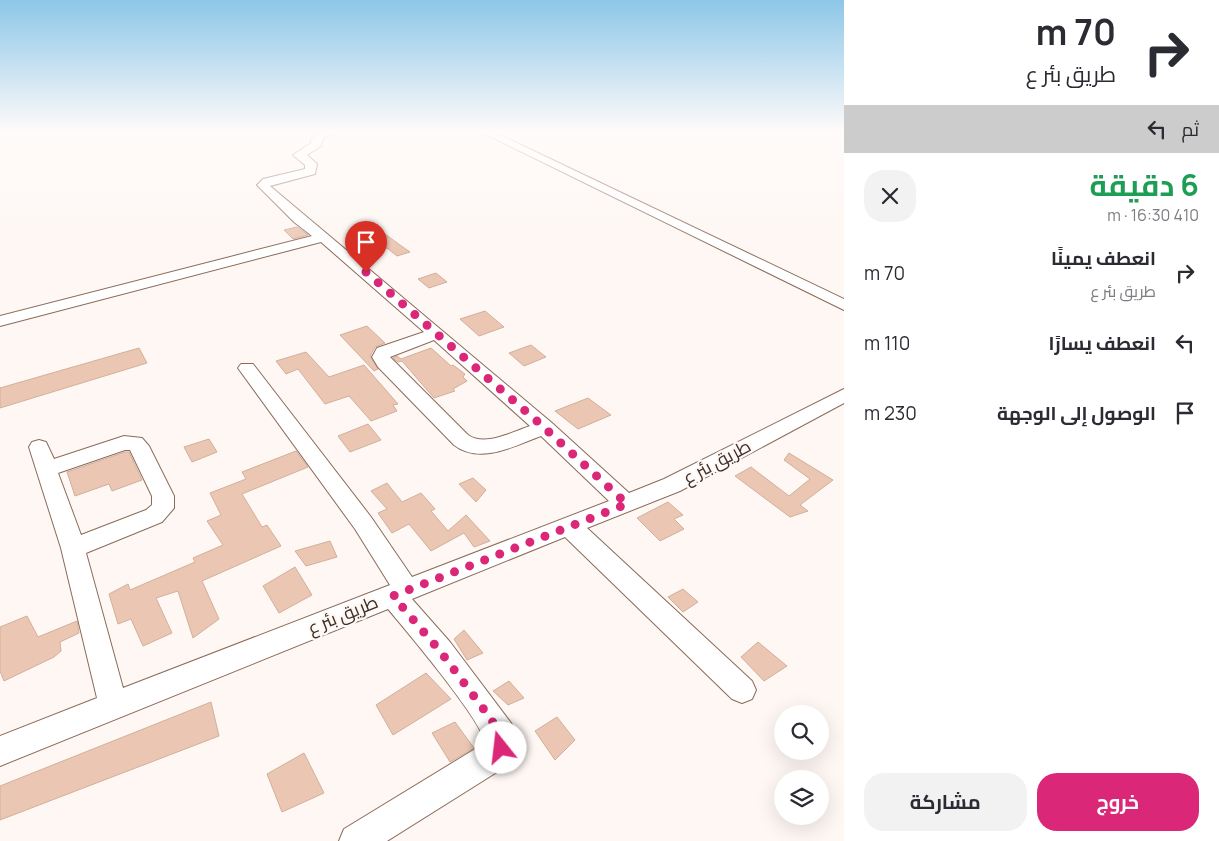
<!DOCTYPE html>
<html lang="ar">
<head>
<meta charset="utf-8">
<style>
  body { margin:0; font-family:Manrope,Cairo,sans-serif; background:#f2f2f3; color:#2b2b33; direction:rtl; height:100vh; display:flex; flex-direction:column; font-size:19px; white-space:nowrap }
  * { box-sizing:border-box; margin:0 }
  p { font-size:16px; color:#7c7c81 }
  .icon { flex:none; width:28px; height:28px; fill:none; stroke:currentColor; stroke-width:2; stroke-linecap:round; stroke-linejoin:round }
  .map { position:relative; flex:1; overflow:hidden; direction:ltr }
  .panel { display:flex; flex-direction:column; background:#fff; width:375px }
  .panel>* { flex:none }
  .guide { background:#fff; color:#2b2b33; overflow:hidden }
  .controls { position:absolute; left:774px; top:705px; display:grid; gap:10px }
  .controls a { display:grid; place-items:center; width:55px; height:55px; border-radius:50%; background:#fff; box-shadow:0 5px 20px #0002; font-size:25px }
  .pin { position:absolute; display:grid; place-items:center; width:42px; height:42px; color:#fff; margin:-51px -21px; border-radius:50% 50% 50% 0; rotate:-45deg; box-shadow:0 0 5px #0007 }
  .pin .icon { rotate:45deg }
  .me { position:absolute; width:55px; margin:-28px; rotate:344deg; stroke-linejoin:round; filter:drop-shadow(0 0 4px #0008) }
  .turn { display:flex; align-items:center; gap:18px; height:105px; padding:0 20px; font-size:22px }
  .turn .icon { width:65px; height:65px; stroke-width:2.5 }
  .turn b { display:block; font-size:35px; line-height:42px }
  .then { display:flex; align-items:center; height:48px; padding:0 20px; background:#0003; gap:10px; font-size:19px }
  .round { display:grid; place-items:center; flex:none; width:52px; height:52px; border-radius:20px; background:#f2f2f3 }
  .head { display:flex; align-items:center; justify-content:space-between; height:85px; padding:0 20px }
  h1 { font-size:30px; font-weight:700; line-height:38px; color:#1e9e55 }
  .button { display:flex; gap:10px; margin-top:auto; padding:10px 20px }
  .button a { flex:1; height:58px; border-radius:20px; background:#db2777; color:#fff; font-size:20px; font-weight:700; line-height:58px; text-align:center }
  .button a+a { background:#f2f2f3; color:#2b2b33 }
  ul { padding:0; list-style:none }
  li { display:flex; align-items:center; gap:15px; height:70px; padding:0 20px }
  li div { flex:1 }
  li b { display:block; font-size:19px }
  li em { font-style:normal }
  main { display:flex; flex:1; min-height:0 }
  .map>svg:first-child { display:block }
  .building { fill:#ebc7b3; stroke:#d1af9b }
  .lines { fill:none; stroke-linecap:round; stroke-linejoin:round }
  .minor-casing { stroke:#8b6b59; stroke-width:2 }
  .minor { fill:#fff; fill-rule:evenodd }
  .route { stroke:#db2777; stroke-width:9; stroke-dasharray:0 16.2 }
  .labels { text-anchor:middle; stroke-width:4.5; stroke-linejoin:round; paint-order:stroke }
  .near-street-label { font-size:18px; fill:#3b2e26; stroke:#fef7f3 }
</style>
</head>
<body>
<main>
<section class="panel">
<div class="guide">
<div class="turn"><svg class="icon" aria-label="right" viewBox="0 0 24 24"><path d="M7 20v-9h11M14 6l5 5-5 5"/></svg><div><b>70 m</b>طريق بئر ع</div></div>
<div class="then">ثم<svg class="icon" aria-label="left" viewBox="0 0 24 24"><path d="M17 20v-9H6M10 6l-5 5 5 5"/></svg></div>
</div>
<div class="head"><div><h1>6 دقيقة</h1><p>410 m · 16:30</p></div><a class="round"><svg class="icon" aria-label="close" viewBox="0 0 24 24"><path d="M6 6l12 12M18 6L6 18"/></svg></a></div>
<ul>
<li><svg class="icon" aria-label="right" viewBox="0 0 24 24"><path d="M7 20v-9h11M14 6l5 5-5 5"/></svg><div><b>انعطف يمينًا</b><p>طريق بئر ع</p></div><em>70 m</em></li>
<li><svg class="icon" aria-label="left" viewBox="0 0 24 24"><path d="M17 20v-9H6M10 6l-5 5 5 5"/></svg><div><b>انعطف يسارًا</b></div><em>110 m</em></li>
<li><svg class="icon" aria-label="arrive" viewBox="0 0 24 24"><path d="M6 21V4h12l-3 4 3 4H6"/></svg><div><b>الوصول إلى الوجهة</b></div><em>230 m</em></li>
</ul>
<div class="button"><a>خروج</a><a>مشاركة</a></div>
</section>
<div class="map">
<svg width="844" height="841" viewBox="0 0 844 841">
  <rect width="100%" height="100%" fill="#fef7f3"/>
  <path class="building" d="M 374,226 L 400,245 L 410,252 L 397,256 L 387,248 L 383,249 L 371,240 L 375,239 L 368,233 Z
    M 297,227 L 308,235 L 293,239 L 284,230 Z
    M 436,273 L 447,282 L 429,288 L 418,279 Z
    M 485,311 L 504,327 L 479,336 L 460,319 Z
    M 367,326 L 385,343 L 375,347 L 370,356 L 378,369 L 374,371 L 340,335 Z
    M 531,345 L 546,357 L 524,366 L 509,353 Z
    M 139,348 L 147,363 L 0,408 L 0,388 Z
    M 431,348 L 451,366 L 453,365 L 465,374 L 463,377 L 467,381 L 453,389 L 455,391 L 434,398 L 402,361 L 398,362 L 393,358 L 397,356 L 401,359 Z
    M 306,352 L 329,377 L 364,365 L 398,404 L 393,405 L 397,411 L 371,421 L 349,396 L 325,404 L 298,369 L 286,374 L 276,361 Z
    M 588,398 L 611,415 L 578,429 L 555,411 Z
    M 368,424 L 381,440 L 350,452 L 338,436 Z
    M 209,439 L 217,452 L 192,462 L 184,447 Z
    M 296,451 L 308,467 L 242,494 L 262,527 L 267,525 L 281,546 L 202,581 L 219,619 L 193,638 L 178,591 L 156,598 L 172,633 L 143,646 L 131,619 L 118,624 L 109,594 L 128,584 L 130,590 L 195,562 L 193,558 L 223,545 L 207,521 L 221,515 L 210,493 L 246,479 L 242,472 Z
    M 125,452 L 129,452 L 142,480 L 112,491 L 109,484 L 75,496 L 67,472 Z
    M 789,453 L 833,480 L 800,505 L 808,511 L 790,517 L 735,476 L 751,467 L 789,496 L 810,479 L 784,460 Z
    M 473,478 L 486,490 L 476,502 L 459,484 Z
    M 387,483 L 402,502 L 421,493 L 435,509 L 431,511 L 448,531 L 466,515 L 490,541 L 474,547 L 464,533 L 431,551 L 409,524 L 392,533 L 378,513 L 387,509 L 371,491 Z
    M 668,502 L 683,515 L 674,519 L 684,529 L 660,541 L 637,518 Z
    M 330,541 L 337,557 L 306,566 L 295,551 Z
    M 295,567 L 312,595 L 279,613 L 263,586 Z
    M 683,589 L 698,602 L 683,612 L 668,597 Z
    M 27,616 L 38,637 L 77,621 L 79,633 L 60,642 L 61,651 L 54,657 L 4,681 L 0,671 L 0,627 Z
    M 464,630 L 483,653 L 467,660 L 454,639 Z
    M 758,642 L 787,666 L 764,681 L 741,657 Z
    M 426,673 L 451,699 L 393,735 L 376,705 Z
    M 509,681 L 524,698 L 508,705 L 493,691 Z
    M 211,702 L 219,736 L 0,820 L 0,786 Z
    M 557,717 L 575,740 L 555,760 L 535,731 Z
    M 455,722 L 474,748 L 450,762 L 432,733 Z
    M 304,753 L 324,793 L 282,812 L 267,774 Z"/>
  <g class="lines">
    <defs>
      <path id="minor" d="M 321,132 L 337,132 L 323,138 L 321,146 L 307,155 L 317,164 L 315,174 L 270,186 L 552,423 L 629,493 L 664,479 L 844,389 L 844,403 L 680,491 L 587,528 L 752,681 L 756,690 L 752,699 L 742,703 L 732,699 L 565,537 L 412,599 L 450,642 L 511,723 L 515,733 L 516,748 L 505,767 L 387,841 L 339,841 L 344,829 L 485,743 C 484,723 405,629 388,609 L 0,766 L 0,736 L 97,698 L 61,548 L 29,447 L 32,442 L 39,440 L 46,442 L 54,459 L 124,436 L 142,438 L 149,446 L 174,496 L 174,508 L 162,522 L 86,553 L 123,688 L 390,585 L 355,529 L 238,368 L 241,364 L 253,364 L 371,517 L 412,577 L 609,501 L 541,436 C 514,446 480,465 454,445 L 378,367 L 372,357 L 377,348 L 424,332 L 321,242 L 0,326 L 0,316 L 312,236 L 294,222 L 257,185 L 263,179 L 305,169 L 305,165 L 293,155 L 311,143 L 311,139 ZM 434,340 L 530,426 C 512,432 485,447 468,435 L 390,357 ZM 125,450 L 130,450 L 152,496 L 152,505 L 146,510 L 81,535 L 58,473 Z
        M 481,132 L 494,132 L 844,299 L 844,310 Z"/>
    </defs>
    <use href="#minor" class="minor-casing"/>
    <use href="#minor" class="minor"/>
  </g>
  <linearGradient id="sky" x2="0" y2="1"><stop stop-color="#8dc7e8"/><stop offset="0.53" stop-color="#fffbfa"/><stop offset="1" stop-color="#fffbfa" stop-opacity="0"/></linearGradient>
  <rect width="844" height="250" fill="url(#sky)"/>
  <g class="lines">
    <path class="route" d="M 366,272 L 538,422 L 627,504 L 393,596 L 440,651 L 488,715 L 500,733 L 501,748"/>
  </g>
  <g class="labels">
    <g class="near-street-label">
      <text transform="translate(717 462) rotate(-28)" y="6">طريق بئر ع</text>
      <text transform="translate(343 615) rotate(-22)" y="6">طريق بئر ع</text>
    </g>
  </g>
</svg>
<div class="controls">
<a><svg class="icon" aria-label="search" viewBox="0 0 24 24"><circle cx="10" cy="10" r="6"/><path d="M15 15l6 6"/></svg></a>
<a><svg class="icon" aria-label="layers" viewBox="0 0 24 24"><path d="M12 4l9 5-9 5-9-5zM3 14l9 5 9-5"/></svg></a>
</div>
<div class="pin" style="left:366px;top:272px;background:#d93025"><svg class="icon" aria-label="arrive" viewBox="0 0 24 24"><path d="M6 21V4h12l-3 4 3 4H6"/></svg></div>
<svg class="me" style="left:501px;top:748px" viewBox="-20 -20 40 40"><circle r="19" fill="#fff"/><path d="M0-13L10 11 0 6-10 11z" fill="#db2777"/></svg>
</div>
</main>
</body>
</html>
